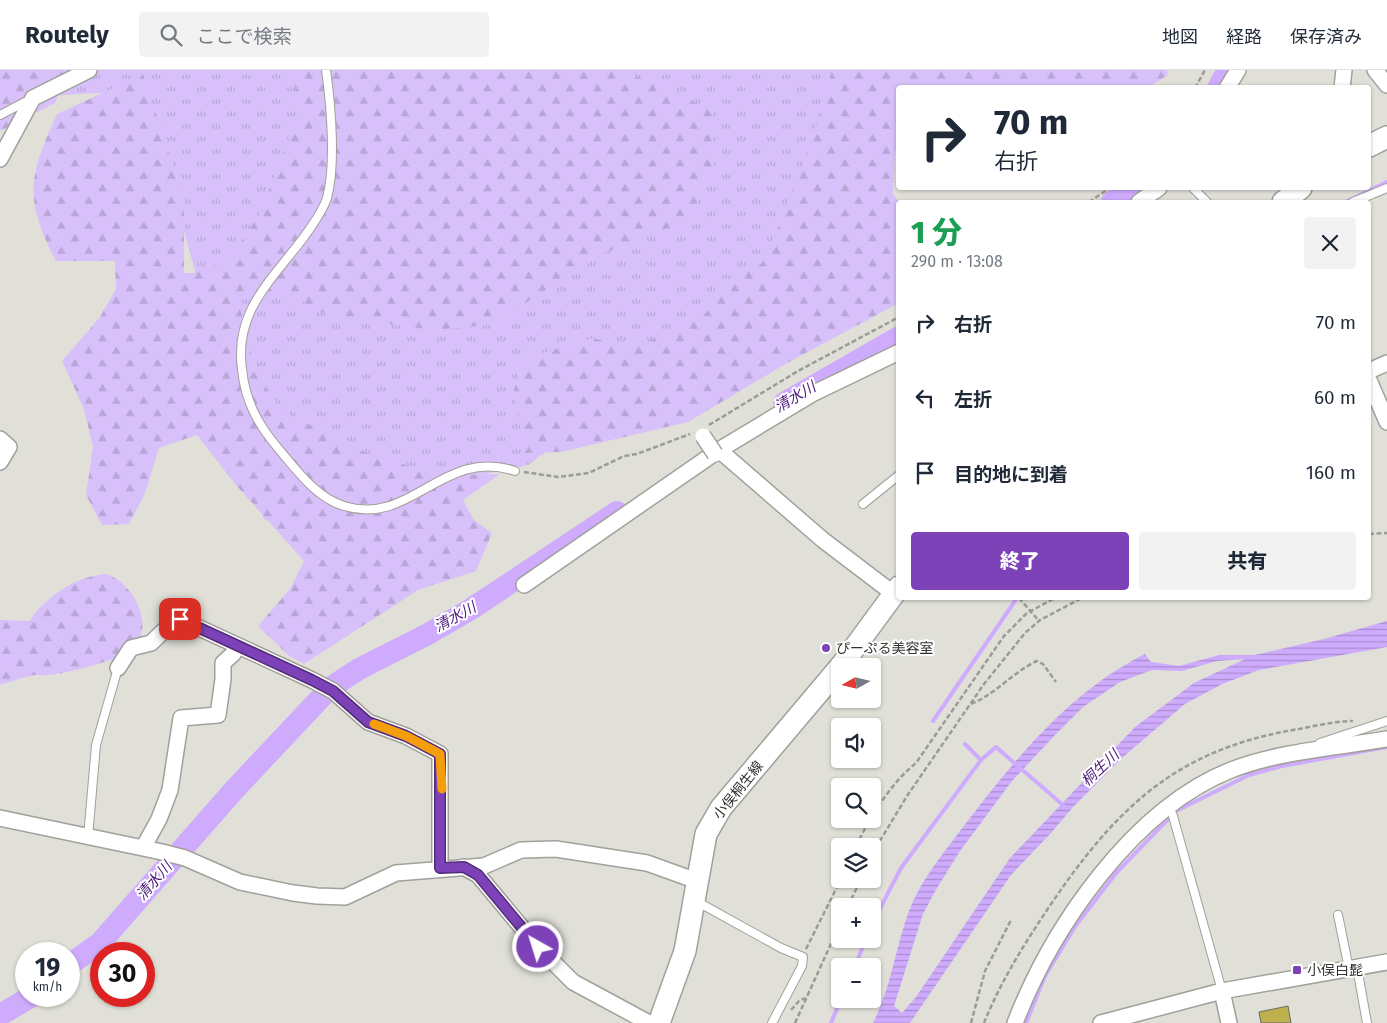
<!DOCTYPE html>
<html lang="ja">
<head>
<meta charset="utf-8">
<style>
  body { margin:0; font-family:"Fira Sans","Noto Sans JP",sans-serif; background:#f2f2f3; color:#1f2937; height:100vh; display:flex; flex-direction:column; font-size:19px; white-space:nowrap }
  * { box-sizing:border-box; margin:0 }
  p { font-size:16px; color:#747a83 }
  .icon { flex:none; width:28px; height:28px; fill:none; stroke:currentColor; stroke-width:2; stroke-linecap:round; stroke-linejoin:round }
  .map { position:relative; flex:1; overflow:hidden }
  .drawer { position:absolute; left:896px; top:130px; width:475px; height:400px; display:flex; flex-direction:column; background:#fff; border-radius:5px; box-shadow:0 1px 4px #0004 }
  .drawer>* { flex:none }
  .top-card { position:absolute; left:896px; top:15px; width:475px; height:105px; border-radius:5px; box-shadow:0 1px 4px #0004; background:#fff; color:#1f2937; overflow:hidden }
  .needle { width:32px; rotate:262deg }
  .fabs { position:absolute; left:831px; top:588px; display:grid; gap:10px }
  .fabs a { display:grid; place-items:center; width:50px; height:50px; border-radius:5px; background:#fff; box-shadow:0 1px 4px #0004; font-size:25px }
  .speed { position:absolute; left:15px; top:872px; display:flex; gap:10px; font-size:25px; font-weight:700; text-align:center }
  .speed>* { display:grid; place-content:center; width:65px; height:65px; border-radius:50%; background:#fff; box-shadow:0 1px 4px #0004; line-height:1 }
  .speed small { font-size:12px; font-weight:400 }
  .speed .limit { border:8px solid #d22; background:#fff; color:#111 }
  .pin { position:absolute; display:grid; place-items:center; width:42px; height:42px; color:#fff; margin:-21px; border-radius:10px; box-shadow:0 2px 8px #0006 }
  .me { position:absolute; width:55px; margin:-28px; rotate:321deg; stroke-linejoin:round; filter:drop-shadow(0 0 4px #0008) }
  .turn { display:flex; align-items:center; gap:18px; height:105px; padding:0 15px; font-size:22px }
  .turn .icon { width:65px; height:65px; stroke-width:2.5 }
  .turn b { display:block; font-size:35px; line-height:42px }
  .round { display:grid; place-items:center; flex:none; width:52px; height:52px; border-radius:5px; background:#f2f2f3 }
  .overview { display:flex; align-items:center; justify-content:space-between; height:85px; padding:0 15px }
  h1 { font-size:30px; font-weight:800; line-height:38px; color:#1e9e55 }
  .action { display:flex; gap:10px; margin-top:auto; padding:10px 15px }
  .action a { flex:1; height:58px; border-radius:5px; background:#7d42b8; color:#fff; font-size:20px; font-weight:800; line-height:58px; text-align:center }
  .action a+a { background:#f2f2f3; color:#1f2937 }
  ul { padding:0; list-style:none }
  li { display:flex; align-items:center; gap:15px; height:75px; padding:0 15px }
  li div { flex:1 }
  li b { display:block; font-size:19px }
  li em { font-style:normal }
  header { display:flex; align-items:center; gap:30px; box-sizing:border-box; height:70px; padding:0 25px; background:#fff; border-bottom:1px solid #e0e1e3 }
  header strong { font-size:24px }
  nav { display:flex; gap:28px; margin-inline-start:auto; font-size:18px }
  .search { width:350px; height:45px; background:#f2f2f3; display:flex; align-items:center; gap:12px; box-sizing:border-box; padding:0 18px; border-radius:5px; color:#747a83; font-size:19px }
  .map>svg:first-child { display:block }
  .grass { fill:url(#grass-tufts) }
  .forest { fill:url(#forest-firs) }
  .water { fill:url(#water-rules); fill-rule:evenodd }
  .lines { fill:none; stroke-linecap:round; stroke-linejoin:round }
  .stream { stroke:#cfabfe; stroke-width:4 }
  .river { stroke:#cfabfe; stroke-width:22 }
  .building { fill:#beb04d; stroke:#6b6a65 }
  .lane-casing { stroke:#a1a09a; stroke-width:10 }
  .street-casing { stroke:#a1a09a; stroke-width:18 }
  .secondary-casing { stroke:#a1a09a; stroke-width:24 }
  .path { stroke:#9c9c97; stroke-width:2.5; stroke-dasharray:5 2.5; stroke-linecap:butt }
  .lane { stroke:#fff; stroke-width:8 }
  .street { stroke:#fff; stroke-width:15 }
  .secondary { stroke:#fff; stroke-width:21 }
  .street-bridge-casing { stroke:#a1a09a; stroke-width:18; stroke-linecap:butt }
  .street-bridge { stroke:#fff; stroke-width:15 }
  .route-casing { stroke:#512b78; stroke-width:12 }
  .route { stroke:#7d42b8; stroke-width:9 }
  .slow { stroke:#f59e0b; stroke-width:9 }
  .poi-dot { fill:#7d42b8; stroke:#fff; stroke-width:2 }
  .labels { text-anchor:middle; stroke-width:4; stroke-linejoin:round; paint-order:stroke }
  .poi-label { font-size:14px; fill:#31312f; stroke:#fff; text-anchor:start }
  .street-label { font-size:14px; fill:#31312f; stroke:#fff }
  .water-label { font-size:15px; font-style:italic; fill:#4d1b7a; stroke:#fff }
</style>
</head>
<body>
<header>
<strong>Routely</strong>
<div class="search"><svg class="icon" aria-label="search" viewBox="0 0 24 24"><circle cx="10" cy="10" r="6"/><path d="M15 15l6 6"/></svg>ここで検索</div>
<nav><a>地図</a><a>経路</a><a>保存済み</a></nav>
</header>
<div class="map">
<svg width="1387" height="953" viewBox="0 0 1387 953">
  <defs>
    <pattern id="grass-tufts" width="24" height="20" patternUnits="userSpaceOnUse" patternTransform="scale(1.25)"><rect width="24" height="20" fill="#d8c0fa"/><path d="M3 7l-1-3M5 7V3M7 7l1-3M15 17l-1-3M17 17v-4M19 17l1-3" fill="none" stroke="#baa5d7"/></pattern>
    <pattern id="forest-firs" width="22" height="20" patternUnits="userSpaceOnUse" patternTransform="scale(1.25)"><rect width="22" height="20" fill="#d8c0fa"/><path d="M5 1l3.5 6h-7zM16 11l3.5 6h-7z" fill="#baa5d7"/></pattern>
    <pattern id="water-rules" width="6" height="5" patternUnits="userSpaceOnUse" patternTransform="scale(1.25)"><rect width="6" height="5" fill="#cfabfe"/><path d="M0 2.5h6" fill="none" stroke="#a98cce"/></pattern>
  </defs>
  <rect width="100%" height="100%" fill="#e0e0d9"/>
  <path class="grass" d="M 0,0 L 842,0 L 780,212 L 661,294 L 528,395 L 264,450 L 145,20 L 0,29 Z"/>
  <path class="forest" d="M 9,0 L 69,0 L 55,33 L 0,61 L 0,3 Z
    M 292,0 L 623,0 L 713,41 L 714,102 L 686,151 L 604,183 L 491,255 L 435,260 L 394,255 L 319,242 L 290,223 L 238,230 L 255,299 L 280,339 L 355,379 L 441,406 L 500,404 L 463,430 L 474,450 L 492,463 L 476,501 L 418,520 L 304,594 L 288,585 L 258,556 L 290,519 L 304,491 L 236,415 L 197,365 L 159,378 L 145,423 L 129,454 L 102,455 L 86,425 L 93,377 L 84,339 L 62,291 L 100,247 L 116,219 L 115,191 L 56,191 C 23,128 29,106 57,44 L 143,4 L 184,129 L 184,203 L 196,203 L 227,191 L 258,147 L 299,44 Z
    M 832,0 L 1167,0 L 1168,5 L 1147,18 L 899,18 L 899,79 L 895,81 L 893,124 L 899,132 L 899,233 L 789,292 L 688,352 L 561,382 L 524,383 L 514,320 L 522,289 L 593,268 L 630,278 L 659,267 L 707,242 L 737,209 L 762,193 L 781,151 L 815,61 Z
    M 106,504 C 134,512 158,560 130,581 C 118,590 65,604 49,605 C 42,606 36,604 30,606 C 20,608 10,612 0,615 L 0,550 L 29,551 C 47,526 74,507 106,504 Z"/>
  <path class="water" d="M 1387,551 L 1387,577 L 1259,600 L 1222,614 L 1185,634 L 1123,687 L 1074,736 L 1051,763 L 1011,805 L 910,953 L 873,953 C 892,915 895,879 909,841 C 920,812 941,786 960,761 C 1011,694 1068,622 1145,584 L 1151,592 L 1179,596 L 1219,585 L 1255,585 L 1324,569 ZM 1245,589 L 1194,613 L 1135,657 L 1010,788 L 916,927 L 902,943 L 894,936 L 923,844 L 934,823 L 960,781 L 1012,711 L 1056,664 L 1083,637 L 1120,612 L 1152,600 L 1182,601 L 1217,591 Z"/>
  <g class="lines">
    <path class="stream" d="M 1345,132 L 1387,112
      M 933,651 L 1015,531
      M 981,690 L 996,677 L 1063,735
      M 872,854 L 901,798 L 981,690 L 965,674
      M 855,896 L 866,869
      M 831,953 L 841,929
      M 1026,953 L 1045,906 L 1076,855 L 1117,802 L 1176,741 L 1249,705 L 1282,696 L 1387,677"/>
    <path class="river" d="M 1218,18 L 1228,0
      M 1112,132 L 1133,118
      M 784,333 L 899,267
      M 69,895 L 100,873 L 234,720 L 330,618 L 359,599 L 428,564 L 471,539 L 617,442
      M 0,945 L 32,926"/>
  </g>
  <path class="building" d="M 1288,936 L 1291,953 L 1261,953 L 1259,942 Z"/>
  <g class="lines">
    <defs>
      <path id="lane" d="M 326,0 C 331,35 336,95 327,128 C 322,143 313,154 304,167 C 272,210 234,241 242,299 C 245,330 257,353 277,377 C 295,398 316,428 344,436 C 412,457 442,377 515,401
        M 0,45 L 29,30
        M 1193,118 L 1207,132
        M 1353,132 L 1387,118
        M 863,434 L 899,405
        M 1320,673 L 1387,651
        M 1168,735 L 1173,746 L 1222,921
        M 88,767 L 96,675 L 118,598
        M 696,831 L 781,878 L 803,887 L 802,896 L 772,953
        M 1338,845 L 1349,899
        M 1357,897 L 1367,953"/>
      <path id="street" d="M 1375,0 L 1387,15
        M 1227,18 L 1238,0
        M 1342,18 L 1344,0
        M 0,89 L 33,28 L 89,0
        M 1139,132 L 1159,118
        M 1369,301 L 1387,293
        M 1369,310 L 1387,352
        M 0,369 L 9,377 L 0,392
        M 715,384 L 719,380 L 823,470 L 894,524
        M 524,515 L 719,380 L 812,324 L 899,282
        M 118,598 L 131,578 L 151,573 L 175,550 L 180,549 L 312,610 L 333,621 L 368,652 L 406,666 L 440,684 L 440,798
        M 0,748 L 162,782 L 185,788 L 240,812 L 293,823 L 317,826 L 345,827 L 396,803 L 484,796 L 521,780 L 556,779 L 647,793 L 697,811
        M 143,778 L 159,749 L 170,720 L 181,648 L 218,645 L 223,609 L 223,593 L 233,584 L 238,576
        M 463,797 L 478,805 L 538,877 L 573,912 L 649,953
        M 1222,921 L 1229,953
        M 1015,953 C 1052,857 1133,739 1231,700 C 1280,681 1335,678 1387,669
        M 1101,953 L 1222,921 L 1387,892"/>
      <path id="secondary" d="M 1369,76 L 1387,67
        M 1283,132 L 1301,118
        M 841,596 L 899,517
        M 659,953 L 685,881 L 706,764 L 721,738 L 840,597"/>
    </defs>
    <use href="#lane" class="lane-casing"/>
    <use href="#street" class="street-casing"/>
    <use href="#secondary" class="secondary-casing"/>
    <path class="path" d="M 1195,18 L 1205,0
      M 1089,132 L 1110,118
      M 709,355 L 798,301 L 899,247
      M 524,402 L 558,407 L 589,403 L 624,386 L 637,384 L 690,364
      M 1369,464 L 1387,463
      M 1019,528 L 1039,551
      M 971,634 C 996,624 1013,602 1037,591 L 1043,594 L 1056,612
      M 856,776 C 871,746 890,714 916,693 L 1004,566 L 1027,543 L 1055,528
      M 872,784 L 907,726 L 984,614 L 1025,563 L 1040,550 L 1082,528
      M 848,836 L 861,809
      M 806,879 L 841,809
      M 791,940 L 799,931 L 805,928
      M 795,953 L 840,854
      M 971,953 L 985,901 L 1011,850
      M 984,953 C 1000,913 1023,876 1047,840 C 1113,742 1172,681 1293,660 C 1312,657 1333,651 1353,651"/>
    <use href="#lane" class="lane"/>
    <use href="#street" class="street"/>
    <use href="#secondary" class="secondary"/>
    <defs>
      <path id="street-bridge" d="M 703,366 L 715,384"/>
    </defs>
    <use href="#street-bridge" class="street-bridge-casing"/>
    <use href="#street-bridge" class="street-bridge"/>
  </g>
  <g class="lines">
    <defs>
      <path id="route" d="M 180,549 L 312,610 L 333,621 L 368,652 L 406,666 L 440,684 L 440,798 L 464,797 L 478,805 L 538,877"/>
    </defs>
    <use href="#route" class="route-casing"/>
    <use href="#route" class="route"/>
    <path class="slow" d="M 374,654 L 406,666 L 440,684 L 442,719"/>
  </g>
  <g class="poi-dot">
    <circle cx="826" cy="578" r="5"/>
    <rect x="1292" y="895" width="10" height="10" rx="2.5"/>
  </g>
  <g class="labels">
    <g class="poi-label">
      <text x="836" y="583">ぴーぷる美容室</text>
      <text x="1307" y="905">小俣白髭</text>
    </g>
    <g class="street-label">
      <text transform="translate(738 720) rotate(-51)" y="5">小俣桐生線</text>
    </g>
    <g class="water-label">
      <text transform="translate(795 327) rotate(-31)" y="5">清水川</text>
      <text transform="translate(455 547) rotate(-29)" y="5">清水川</text>
      <text transform="translate(1100 698) rotate(-43)" y="5">桐生川</text>
      <text transform="translate(154 811) rotate(-49)" y="5">清水川</text>
    </g>
  </g>
</svg>
<div class="fabs">
<a><svg class="needle" viewBox="-14 -14 28 28"><path d="M0-13l5 13h-10z" fill="#e53935"/><path d="M0 13l5-13h-10z" fill="#747a83"/></svg></a>
<a><svg class="icon" aria-label="sound" viewBox="0 0 24 24"><path d="M4 9h4l5-4v14l-5-4H4zM17 9q2 3 0 6"/></svg></a>
<a><svg class="icon" aria-label="search" viewBox="0 0 24 24"><circle cx="10" cy="10" r="6"/><path d="M15 15l6 6"/></svg></a>
<a><svg class="icon" aria-label="layers" viewBox="0 0 24 24"><path d="M12 4l9 5-9 5-9-5zM3 14l9 5 9-5"/></svg></a>
<a>+</a>
<a>−</a>
</div>
<div class="speed"><div>19<small>km/h</small></div><div class="limit">30</div></div>
<div class="pin" style="left:180px;top:549px;background:#d93025"><svg class="icon" aria-label="arrive" viewBox="0 0 24 24"><path d="M6 21V4h12l-3 4 3 4H6"/></svg></div>
<svg class="me" style="left:538px;top:877px" viewBox="-20 -20 40 40"><circle r="17" fill="#7d42b8" stroke="#fff" stroke-width="3"/><path d="M0-11L8 9 0 5-8 9z" fill="#fff"/></svg>
<div class="top-card">
<div class="turn"><svg class="icon" aria-label="right" viewBox="0 0 24 24"><path d="M7 20v-9h11M14 6l5 5-5 5"/></svg><div><b>70 m</b>右折</div></div>
</div>
<section class="drawer">
<div class="overview"><div><h1>1 分</h1><p>290 m · 13:08</p></div><a class="round"><svg class="icon" aria-label="close" viewBox="0 0 24 24"><path d="M6 6l12 12M18 6L6 18"/></svg></a></div>
<ul>
<li><svg class="icon" aria-label="right" viewBox="0 0 24 24"><path d="M7 20v-9h11M14 6l5 5-5 5"/></svg><div><b>右折</b></div><em>70 m</em></li>
<li><svg class="icon" aria-label="left" viewBox="0 0 24 24"><path d="M17 20v-9H6M10 6l-5 5 5 5"/></svg><div><b>左折</b></div><em>60 m</em></li>
<li><svg class="icon" aria-label="arrive" viewBox="0 0 24 24"><path d="M6 21V4h12l-3 4 3 4H6"/></svg><div><b>目的地に到着</b></div><em>160 m</em></li>
</ul>
<div class="action"><a>終了</a><a>共有</a></div>
</section>
</div>
</body>
</html>
